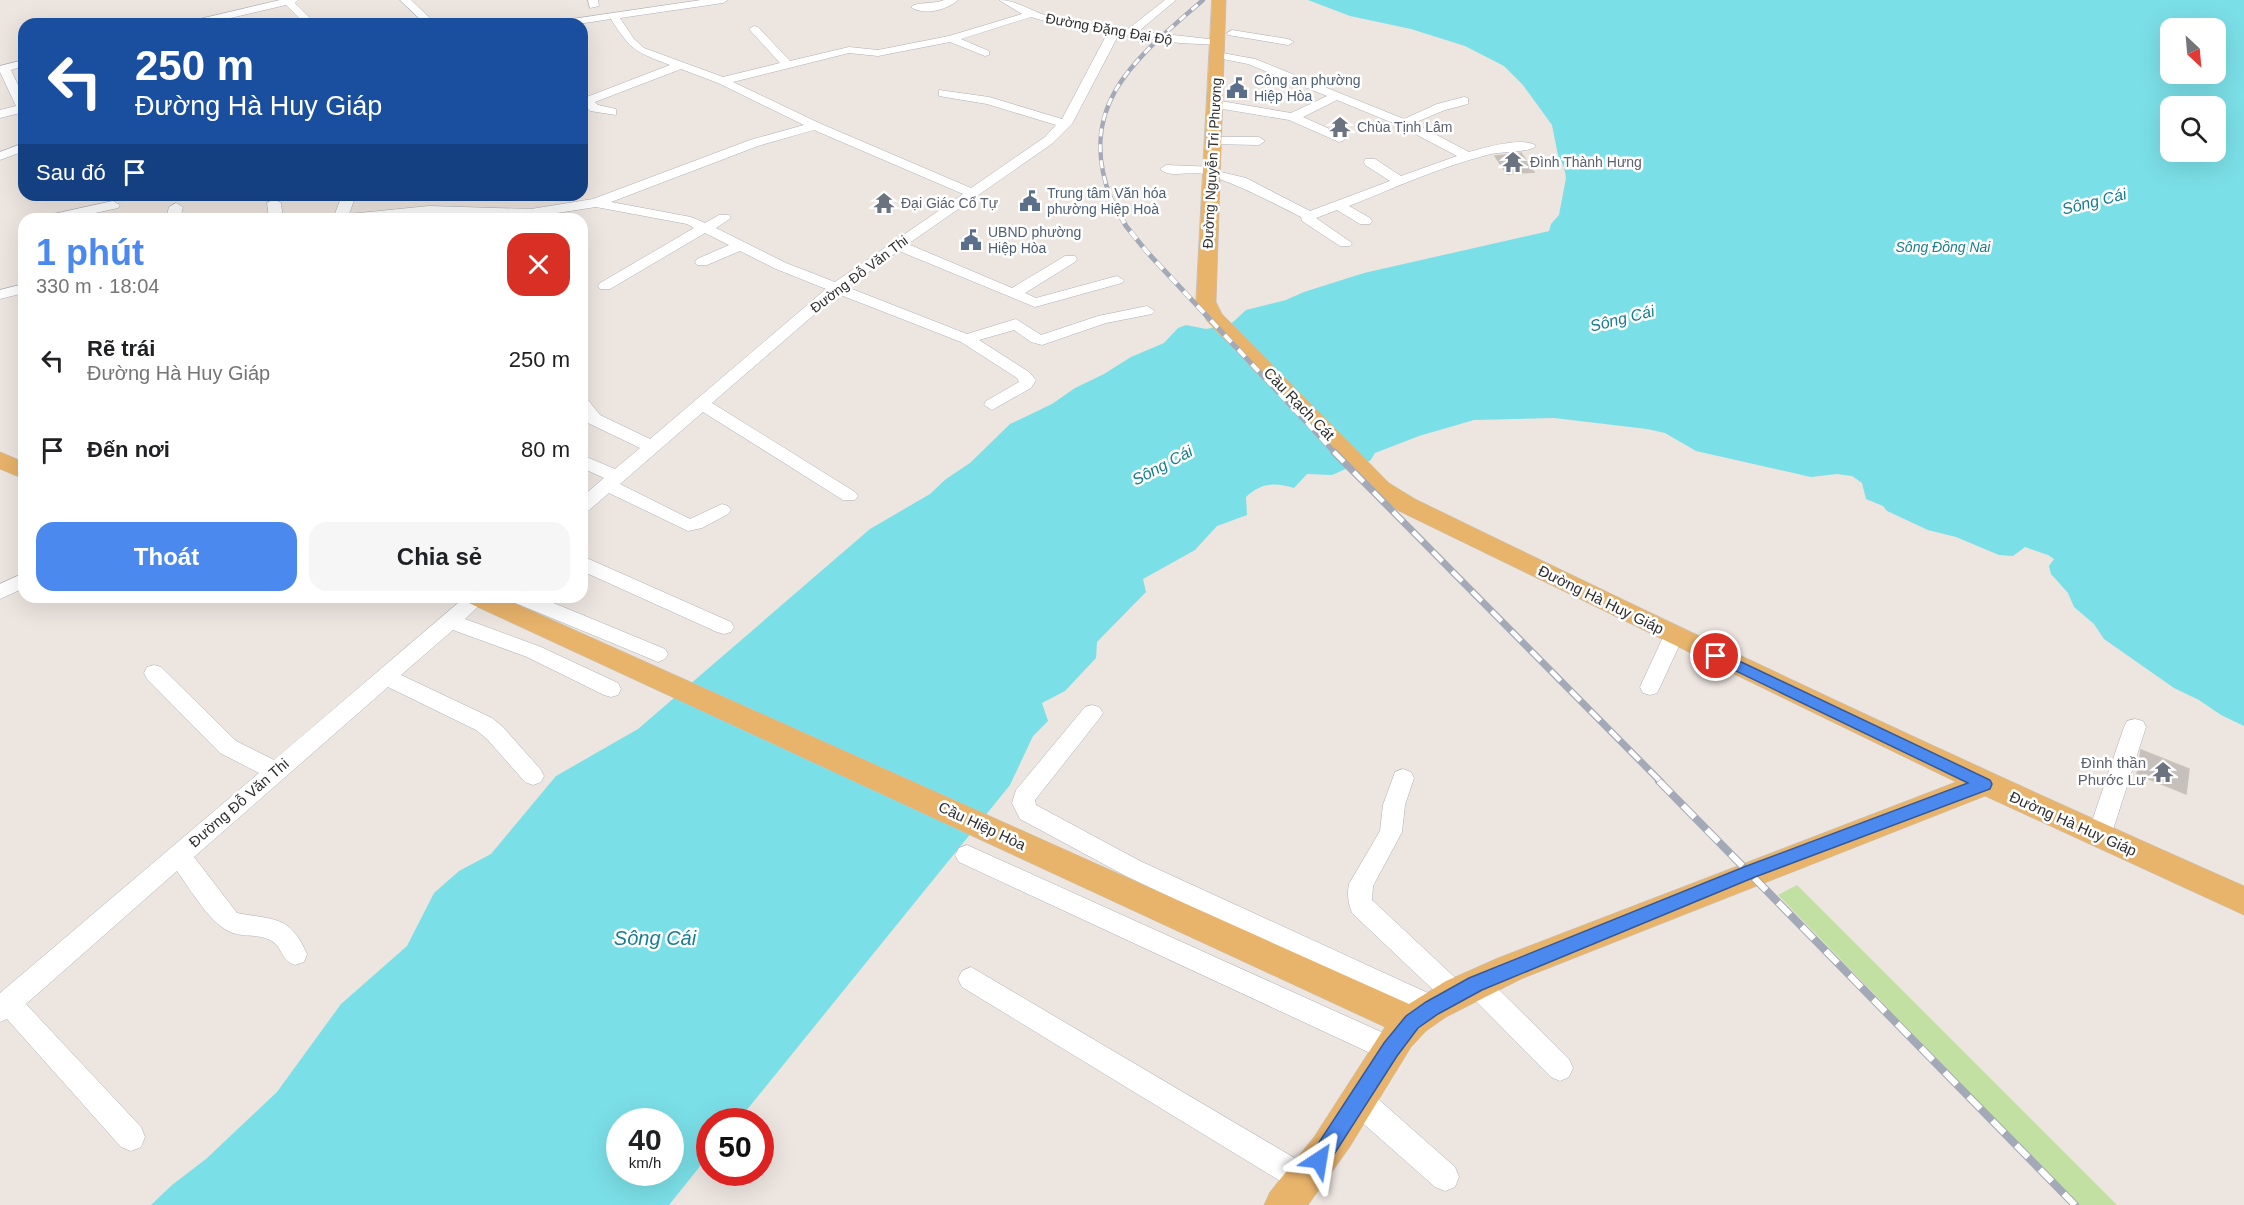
<!DOCTYPE html>
<html lang="vi">
<head>
<meta charset="utf-8">
<style>
  body { margin:0; font-family:Helvetica,sans-serif; background:#f6f6f6; color:#202124; height:100vh; display:flex; flex-direction:column; font-size:22px; white-space:nowrap }
  * { box-sizing:border-box; margin:0 }
  p { font-size:20px; color:#757577 }
  .icon { flex:none; width:33px; height:33px; fill:none; stroke:currentColor; stroke-width:2; stroke-linecap:round; stroke-linejoin:round }
  .map { position:relative; flex:1; overflow:hidden }
  .panel { position:absolute; left:18px; top:213px; width:570px; height:390px; display:flex; flex-direction:column; background:#fff; border-radius:18px; box-shadow:0 6px 24px #0002 }
  .panel>* { flex:none }
  .hud { position:absolute; left:18px; top:18px; width:570px; height:183px; border-radius:18px; box-shadow:0 6px 24px #0002; background:#1a4fa0; color:#fff; overflow:hidden }
  .needle { width:39px; rotate:154deg }
  .controls { position:absolute; left:2160px; top:18px; display:grid; gap:12px }
  .controls a { display:grid; place-items:center; width:66px; height:66px; border-radius:12px; background:#fff; box-shadow:0 6px 24px #0002; font-size:30px }
  .speed { position:absolute; left:606px; top:1108px; display:flex; gap:12px; font-size:30px; font-weight:700; text-align:center }
  .speed>* { display:grid; place-content:center; width:78px; height:78px; border-radius:50%; background:#fff; box-shadow:0 6px 24px #0002; line-height:1 }
  .speed small { font-size:15px; font-weight:400 }
  .speed .limit { border:9px solid #d22; background:#fff; color:#111 }
  .pin { position:absolute; display:grid; place-items:center; width:51px; height:51px; color:#fff; margin:-26px; border:3px solid #fff; border-radius:50%; box-shadow:0 2px 6px #0007 }
  .me { position:absolute; width:66px; margin:-33px; rotate:33deg; stroke-linejoin:round; filter:drop-shadow(0 0 4px #0008) }
  .turn { display:flex; align-items:center; gap:21px; height:126px; padding:0 18px; font-size:27px }
  .turn .icon { width:78px; height:78px; stroke-width:2.5 }
  .turn b { display:block; font-size:42px; line-height:51px }
  .then { display:flex; align-items:center; height:57px; padding:0 18px; background:#0003; gap:12px; font-size:22px }
  .round { display:grid; place-items:center; flex:none; width:63px; height:63px; border-radius:18px; background:#f6f6f6 }
  .head { display:flex; align-items:center; justify-content:space-between; height:102px; padding:0 18px }
  h1 { font-size:36px; font-weight:700; line-height:45px; color:#4c89ee }
  .button { display:flex; gap:12px; margin-top:auto; padding:12px 18px }
  .button a { flex:1; height:69px; border-radius:18px; background:#4c89ee; color:#fff; font-size:24px; font-weight:700; line-height:69px; text-align:center }
  .button a+a { background:#f6f6f6; color:#202124 }
  ul { padding:0; list-style:none }
  li { display:flex; align-items:center; gap:18px; height:90px; padding:0 18px }
  li div { flex:1 }
  li b { display:block; font-size:22px }
  li em { font-style:normal }
  .map>svg:first-child { display:block }
  .green { fill:#c2e0a1 }
  .water { fill:#7bdfe7; fill-rule:evenodd }
  .building { fill:#c6c0bc; stroke:#c9c1ba; stroke-width:1.5 }
  .lines { fill:none; stroke-linecap:round; stroke-linejoin:round }
  .minor-casing { stroke:#adb1b8; stroke-width:1 }
  .major-casing { stroke:#c4c4c4; stroke-width:1 }
  .minor { fill:#fff; fill-rule:evenodd }
  .major { fill:#e8b36b; fill-rule:evenodd }
  .rail-far3-casing { stroke:#a3a9b6; stroke-width:4.5 }
  .rail-far2-casing { stroke:#a3a9b6; stroke-width:5 }
  .rail-far1-casing { stroke:#a3a9b6; stroke-width:7 }
  .rail-casing { stroke:#a3a9b6; stroke-width:8 }
  .rail-far3 { stroke:#fff; stroke-width:3; stroke-dasharray:8; stroke-linecap:butt }
  .rail-far2 { stroke:#fff; stroke-width:4; stroke-dasharray:10; stroke-linecap:butt }
  .rail-far1 { stroke:#fff; stroke-width:4.5; stroke-dasharray:14; stroke-linecap:butt }
  .rail { stroke:#fff; stroke-width:6; stroke-dasharray:17; stroke-linecap:butt }
  .route { fill:#4c89ee; stroke:#31599b; stroke-width:1.5 }
  .labels { text-anchor:middle; stroke-width:5; stroke-linejoin:round; paint-order:stroke }
  .far-street-label { font-size:14px; fill:#2d2d2d; stroke:#fff }
  .far-service-label { font-size:14px; fill:#4e5e75; stroke:#fff; text-anchor:start }
  .far-worship-label { font-size:14px; fill:#5b616d; stroke:#fff; text-anchor:start }
  .far-water-label { font-size:14px; font-style:italic; fill:#177d90; stroke:#fff }
  .street-label { font-size:15px; fill:#2d2d2d; stroke:#fff }
  .worship-label { font-size:15px; fill:#5b616d; stroke:#fff; text-anchor:end }
  .water-label { font-size:16px; font-style:italic; fill:#177d90; stroke:#fff }
  .near-water-label { font-size:20px; font-style:italic; fill:#177d90; stroke:#fff }
</style>
</head>
<body>
<div class="map">
<svg width="2244" height="1205" viewBox="0 0 2244 1205">
  <rect width="100%" height="100%" fill="#ede5e0"/>
  <path class="green" d="M 1797,885 L 2117,1205 L 2079,1205 L 1778,895 Z"/>
  <path class="water" d="M 1308,0 L 2244,0 L 2244,726 L 2221,715 L 2199,700 L 2174,688 L 2104,639 L 2094,624 L 2074,607 L 2068,593 L 2051,574 L 2049,566 L 2054,559 L 2048,555 L 2025,547 L 2013,556 L 1999,555 L 1956,537 L 1928,530 L 1887,511 L 1883,506 L 1866,499 L 1862,483 L 1852,476 L 1837,474 L 1811,477 L 1696,451 L 1665,433 L 1647,429 L 1554,418 L 1474,420 L 1419,436 L 1375,453 L 1370,461 L 1355,462 L 1348,468 L 1332,475 L 1307,474 L 1294,488 C 1275,482 1261,483 1246,497 L 1247,515 L 1217,526 L 1195,550 L 1143,579 L 1146,592 L 1097,642 L 1096,658 L 1065,691 L 1042,703 L 1048,721 L 1033,736 L 1010,785 L 737,1122 L 710,1122 L 709,1155 L 669,1205 L 151,1205 L 172,1185 L 206,1159 L 277,1092 L 341,1004 L 407,946 L 434,893 L 459,871 L 491,854 L 556,776 L 638,729 L 870,529 L 930,494 L 946,479 L 970,463 L 1010,424 L 1052,404 L 1075,388 L 1104,374 L 1131,357 L 1164,343 L 1178,328 L 1186,325 L 1206,329 L 1226,325 L 1233,322 L 1246,310 L 1286,300 L 1304,292 L 1364,273 L 1549,231 L 1551,224 L 1559,215 L 1566,178 L 1564,167 L 1558,155 L 1552,125 L 1523,85 L 1504,66 L 1465,46 L 1411,29 L 1350,16 ZM 2170,28 L 2216,28 L 2216,74 L 2170,74 ZM 2170,106 L 2216,106 L 2216,152 L 2170,152 ZM 620,1122 L 670,1122 L 670,1173 L 620,1173 Z"/>
  <path class="building" d="M 1521,153 L 1534,172 L 1507,174 L 1495,156 Z
    M 2141,750 L 2189,769 L 2186,794 L 2137,774 Z"/>
  <g class="lines">
    <defs>
      <path id="minor" d="M 280,0 L 298,0 L 295,3 L 316,24 L 305,24 L 286,5 L 205,24 L 186,24 L 187,22 Z
        M 400,0 L 411,0 L 432,20 L 431,22 L 423,22 Z
        M 588,0 L 598,0 L 599,6 L 590,8 Z
        M 701,0 L 728,0 L 723,3 L 620,18 L 634,39 L 644,48 L 723,77 L 780,63 L 749,29 L 754,26 L 758,27 L 790,61 L 849,47 L 878,50 L 949,36 L 1022,14 L 999,0 C 1016,0 1031,11 1048,16 C 1074,23 1101,24 1128,29 L 1165,0 L 1176,0 L 1139,31 L 1217,40 L 1221,41 L 1221,45 L 1179,43 L 1119,34 L 1072,124 L 1053,143 L 908,244 L 1012,288 L 1065,256 L 1075,256 L 1077,259 L 1075,262 L 1025,293 L 1036,298 L 1117,276 L 1124,280 L 1122,283 L 1035,307 L 899,251 L 847,287 L 967,334 L 1016,319 L 1041,335 L 1098,316 L 1147,306 L 1155,311 L 1152,314 L 1106,323 L 1042,345 L 1031,342 L 1014,330 L 979,340 L 1029,372 L 1036,380 L 1031,388 L 992,410 L 984,405 L 986,401 L 1019,382 L 1017,378 L 961,342 L 838,294 L 712,403 L 855,492 L 858,496 L 855,500 L 843,500 L 703,412 L 620,484 L 690,519 L 722,504 L 728,506 L 731,510 L 728,514 L 702,528 L 688,531 L 609,493 L 588,511 L 582,513 L 582,497 L 604,478 L 582,468 L 582,455 L 615,469 L 640,448 L 588,423 L 582,415 L 582,399 L 588,400 L 600,415 L 650,439 L 826,289 L 776,269 L 740,251 L 707,265 L 697,265 L 695,262 L 697,259 L 729,245 L 705,233 L 610,289 L 600,289 L 598,286 L 600,283 L 694,228 L 687,224 L 596,207 L 531,217 L 429,214 L 383,219 L 333,219 L 342,195 L 356,195 L 349,214 L 429,206 L 531,209 L 593,199 L 750,140 L 804,125 L 718,83 L 681,69 L 595,102 L 598,105 L 616,109 L 616,115 L 590,111 L 584,104 L 584,98 L 670,65 C 636,52 631,51 611,19 L 578,24 L 551,24 L 552,22 ZM 1031,17 L 1058,25 L 1108,32 L 1062,119 L 989,97 L 939,90 L 939,96 L 987,104 L 1056,125 L 1045,137 L 971,188 L 819,123 L 733,82 L 849,53 L 878,56 L 950,42 L 985,56 L 989,55 L 989,51 L 961,39 ZM 814,130 L 963,194 L 835,282 L 786,263 L 716,228 L 731,218 L 729,215 L 719,215 L 705,223 L 691,217 L 611,202 L 758,146 Z
        M 944,0 L 958,0 C 947,10 924,16 911,7 C 918,1 933,5 944,0 Z
        M 1232,30 L 1288,39 L 1294,42 L 1288,45 L 1228,35 L 1227,33 Z
        M 1217,52 L 1255,59 L 1404,119 L 1437,104 L 1464,97 L 1468,98 L 1468,104 L 1445,110 L 1414,123 L 1469,152 C 1484,148 1524,136 1536,146 C 1529,153 1500,151 1487,155 C 1440,167 1394,188 1349,206 L 1370,218 L 1372,221 L 1370,224 L 1360,224 L 1337,210 L 1316,218 L 1352,243 L 1350,246 L 1340,246 L 1302,221 L 1301,217 C 1269,201 1238,184 1204,174 C 1191,170 1170,179 1160,169 L 1166,165 L 1216,167 L 1217,171 L 1246,178 L 1310,211 L 1390,181 L 1365,165 L 1364,162 L 1365,159 L 1375,159 L 1401,176 L 1457,156 L 1400,126 L 1337,100 L 1303,117 L 1343,135 L 1345,138 L 1343,141 L 1339,142 L 1289,120 L 1211,107 L 1211,101 L 1215,100 L 1291,113 L 1327,96 L 1248,64 L 1213,57 L 1213,53 Z
        M 24,60 L 24,66 L 11,70 L 24,98 L 24,112 L 0,118 L 0,110 L 16,106 L 0,72 L 0,66 Z
        M 1213,137 L 1259,137 L 1265,141 L 1259,145 L 1209,144 L 1207,141 L 1209,138 Z
        M 24,143 L 24,151 L 0,160 L 0,152 Z
        M 274,199 L 281,203 L 283,219 L 269,219 L 267,203 Z
        M 113,201 L 120,205 L 118,208 L 68,219 L 47,218 L 49,215 Z
        M 176,203 L 183,207 L 180,219 L 166,219 L 169,207 Z
        M 24,284 L 24,293 L 0,299 L 0,290 Z
        M 582,556 L 731,622 L 734,627 L 731,632 L 724,634 L 717,632 L 582,571 Z
        M 24,573 L 24,588 L 0,599 L 0,584 Z
        M 465,597 L 488,597 L 465,619 L 541,647 L 618,683 L 621,689 L 618,695 L 611,697 L 604,695 L 527,657 L 453,630 L 401,675 L 492,718 L 503,727 L 541,770 L 544,776 L 541,782 L 533,785 L 525,782 L 487,739 L 476,730 L 388,687 L 194,857 L 237,913 C 274,920 290,915 307,954 L 304,962 L 295,965 C 279,959 283,946 270,940 C 259,934 244,937 233,933 C 211,926 191,890 177,871 L 26,1004 L 141,1127 L 145,1137 L 141,1147 L 131,1151 L 121,1147 L 7,1019 L 0,1022 L 0,993 L 259,773 L 220,753 L 147,679 L 144,673 L 147,667 L 154,665 L 161,667 L 236,741 L 274,760 Z
        M 510,597 L 539,597 L 665,649 L 668,654 L 665,659 L 658,662 L 651,659 L 513,602 Z
        M 1674,628 L 1681,630 L 1684,635 L 1660,687 L 1657,693 L 1650,695 L 1643,693 L 1640,687 L 1664,635 L 1667,630 Z
        M 1092,705 L 1099,707 L 1103,713 L 1099,719 L 1035,800 L 1036,805 L 1140,861 L 1441,999 L 1445,1008 L 1441,1017 L 1432,1020 L 1423,1017 L 1124,875 L 1020,819 L 1012,803 L 1016,790 L 1085,707 Z
        M 2135,719 L 2143,721 L 2146,727 L 2111,836 L 2107,843 L 2099,846 L 2091,843 L 2087,836 L 2124,727 L 2127,721 Z
        M 1403,769 L 1411,772 L 1414,778 L 1405,805 L 1402,832 L 1373,886 L 1372,900 L 1464,986 L 1468,994 L 1464,1002 L 1455,1006 L 1446,1002 L 1352,913 C 1348,902 1347,895 1349,884 L 1380,831 L 1383,805 L 1395,772 Z
        M 967,845 L 1399,1040 L 1403,1049 L 1399,1058 L 1390,1062 L 1381,1058 L 959,862 L 955,855 L 959,848 Z
        M 971,967 L 1315,1170 L 1319,1180 L 1315,1190 L 1305,1194 L 1295,1190 L 962,987 L 958,979 L 962,971 Z
        M 1476,972 L 1485,976 L 1569,1059 L 1573,1068 L 1569,1077 L 1560,1081 L 1551,1077 L 1467,992 L 1463,984 L 1467,976 Z
        M 1359,1088 L 1369,1091 L 1455,1167 L 1459,1177 L 1455,1187 L 1445,1191 L 1435,1187 L 1349,1111 L 1345,1101 L 1349,1091 Z"/>
      <path id="major" d="M 1212,0 L 1226,0 L 1216,302 L 1222,314 L 1389,483 L 1415,499 C 1690,633 1965,763 2244,886 L 2244,915 L 1985,796 L 1521,979 L 1446,1017 L 1426,1031 L 1411,1047 L 1349,1148 L 1308,1205 L 1264,1205 L 1270,1192 L 1314,1137 L 1385,1027 L 469,603 L 465,597 L 501,597 L 1409,1004 L 1446,981 L 1498,958 L 1956,782 L 1399,511 L 1373,493 L 1207,321 L 1196,302 Z
        M 0,452 L 24,462 L 24,479 L 0,469 Z"/>
    </defs>
    <use href="#minor" class="minor-casing"/>
    <use href="#major" class="major-casing"/>
    <use href="#minor" class="minor"/>
    <use href="#major" class="major"/>
    <defs>
      <path id="rail-far3" d="M 1111,199 C 1074,103 1139,56 1203,0"/>
      <path id="rail-far2" d="M 1110,197 L 1126,226 L 1147,252 L 1336,454"/>
      <path id="rail-far1" d="M 1334,452 L 1661,782"/>
      <path id="rail" d="M 1659,781 L 2075,1205"/>
    </defs>
    <use href="#rail-far3" class="rail-far3-casing"/>
    <use href="#rail-far2" class="rail-far2-casing"/>
    <use href="#rail-far1" class="rail-far1-casing"/>
    <use href="#rail" class="rail-casing"/>
    <use href="#rail-far3" class="rail-far3"/>
    <use href="#rail-far2" class="rail-far2"/>
    <use href="#rail-far1" class="rail-far1"/>
    <use href="#rail" class="rail"/>
  </g>
  <path class="route" d="M 1716,650 L 1990,780 L 1992,784 L 1990,789 L 1755,877 L 1482,990 L 1438,1014 L 1418,1028 L 1397,1056 L 1326,1167 L 1319,1170 L 1312,1167 L 1309,1160 L 1312,1153 L 1384,1043 L 1406,1016 L 1426,1002 L 1469,978 L 1744,867 L 1968,783 L 1711,659 L 1709,656 Z"/>
  <defs>
    <symbol id="civic-bare" viewBox="-9 -9 18 18"><path d="M-.6-6.5H3V-4.5H.6V-3L4-1V1h2V6H-6V1h2V-1L-.6-3ZM-1.2 2.5V6h2.4V2.5Z" fill="#5c6f8a" stroke="#fff" stroke-width="2.5" paint-order="stroke"/></symbol>
    <symbol id="temple-bare" viewBox="-9 -9 18 18"><path d="M0-6L5-2H3V0L6.5 2.5H4V6H1.5V3h-3V6H-4V2.5H-6.5L-3 0V-2H-5Z" fill="#6b7280" stroke="#fff" stroke-width="2.5" paint-order="stroke"/></symbol>
  </defs>
  <g fill-rule="evenodd">
    <use href="#civic-bare" x="1222" y="73" width="30" height="30"/>
    <use href="#temple-bare" x="1325" y="112" width="30" height="30"/>
    <use href="#temple-bare" x="1498" y="147" width="30" height="30"/>
    <use href="#civic-bare" x="1015" y="186" width="30" height="30"/>
    <use href="#temple-bare" x="869" y="188" width="30" height="30"/>
    <use href="#civic-bare" x="956" y="225" width="30" height="30"/>
    <use href="#temple-bare" x="2148" y="757" width="30" height="30"/>
  </g>
  <g class="labels">
    <g class="far-street-label">
      <text transform="translate(1109 29) rotate(10)" y="5">Đường Đặng Đại Độ</text>
      <text transform="translate(1212 163) rotate(-87)" y="5">Đường Nguyễn Tri Phương</text>
      <text transform="translate(859 274) rotate(-37)" y="5">Đường Đỗ Văn Thi</text>
    </g>
    <g class="far-service-label">
      <text x="1254" y="85">Công an phường<tspan x="1254" dy="16">Hiệp Hòa</tspan></text>
      <text x="1047" y="198">Trung tâm Văn hóa<tspan x="1047" dy="16">phường Hiệp Hoà</tspan></text>
      <text x="988" y="237">UBND phường<tspan x="988" dy="16">Hiệp Hòa</tspan></text>
    </g>
    <g class="far-worship-label">
      <text x="1357" y="132">Chùa Tịnh Lâm</text>
      <text x="1530" y="167">Đình Thành Hưng</text>
      <text x="901" y="208">Đại Giác Cổ Tự</text>
    </g>
    <g class="far-water-label">
      <text x="1943" y="252">Sông Đồng Nai</text>
    </g>
    <g class="street-label">
      <text transform="translate(1299 404) rotate(46)" y="5">Cầu Rạch Cát</text>
      <text transform="translate(1601 600) rotate(26)" y="5">Đường Hà Huy Giáp</text>
      <text transform="translate(239 803) rotate(-41)" y="5">Đường Đỗ Văn Thi</text>
      <text transform="translate(2073 824) rotate(24)" y="5">Đường Hà Huy Giáp</text>
      <text transform="translate(982 826) rotate(25)" y="5">Cầu Hiệp Hòa</text>
    </g>
    <g class="worship-label">
      <text x="2146" y="768">Đình thần<tspan x="2146" dy="17">Phước Lư</tspan></text>
    </g>
    <g class="water-label">
      <text transform="translate(2094 201) rotate(-14)" y="6">Sông Cái</text>
      <text transform="translate(1622 318) rotate(-14)" y="6">Sông Cái</text>
      <text transform="translate(1162 465) rotate(-28)" y="6">Sông Cái</text>
    </g>
    <g class="near-water-label">
      <text x="655" y="945">Sông Cái</text>
    </g>
  </g>
</svg>
<div class="controls">
<a><svg class="needle" viewBox="-14 -14 28 28"><path d="M0-13l5 13h-10z" fill="#e53935"/><path d="M0 13l5-13h-10z" fill="#757577"/></svg></a>
<a><svg class="icon" aria-label="search" viewBox="0 0 24 24"><circle cx="10" cy="10" r="6"/><path d="M15 15l6 6"/></svg></a>
</div>
<div class="speed"><div>40<small>km/h</small></div><div class="limit">50</div></div>
<div class="pin" style="left:1716px;top:656px;background:#d93025"><svg class="icon" aria-label="arrive" viewBox="0 0 24 24"><path d="M6 21V4h12l-3 4 3 4H6"/></svg></div>
<svg class="me" style="left:1319px;top:1160px" viewBox="-20 -20 40 40"><path d="M0-17L14 15 0 8-14 15z" fill="#4c89ee" stroke="#fff" stroke-width="4"/></svg>
<div class="hud">
<div class="turn"><svg class="icon" aria-label="left" viewBox="0 0 24 24"><path d="M17 20v-9H6M10 6l-5 5 5 5"/></svg><div><b>250 m</b>Đường Hà Huy Giáp</div></div>
<div class="then">Sau đó<svg class="icon" aria-label="arrive" viewBox="0 0 24 24"><path d="M6 21V4h12l-3 4 3 4H6"/></svg></div>
</div>
<section class="panel">
<div class="head"><div><h1>1 phút</h1><p>330 m · 18:04</p></div><a class="round" style="background:#d93025;color:#fff"><svg class="icon" aria-label="close" viewBox="0 0 24 24"><path d="M6 6l12 12M18 6L6 18"/></svg></a></div>
<ul>
<li><svg class="icon" aria-label="left" viewBox="0 0 24 24"><path d="M17 20v-9H6M10 6l-5 5 5 5"/></svg><div><b>Rẽ trái</b><p>Đường Hà Huy Giáp</p></div><em>250 m</em></li>
<li><svg class="icon" aria-label="arrive" viewBox="0 0 24 24"><path d="M6 21V4h12l-3 4 3 4H6"/></svg><div><b>Đến nơi</b></div><em>80 m</em></li>
</ul>
<div class="button"><a>Thoát</a><a>Chia sẻ</a></div>
</section>
</div>
</body>
</html>
